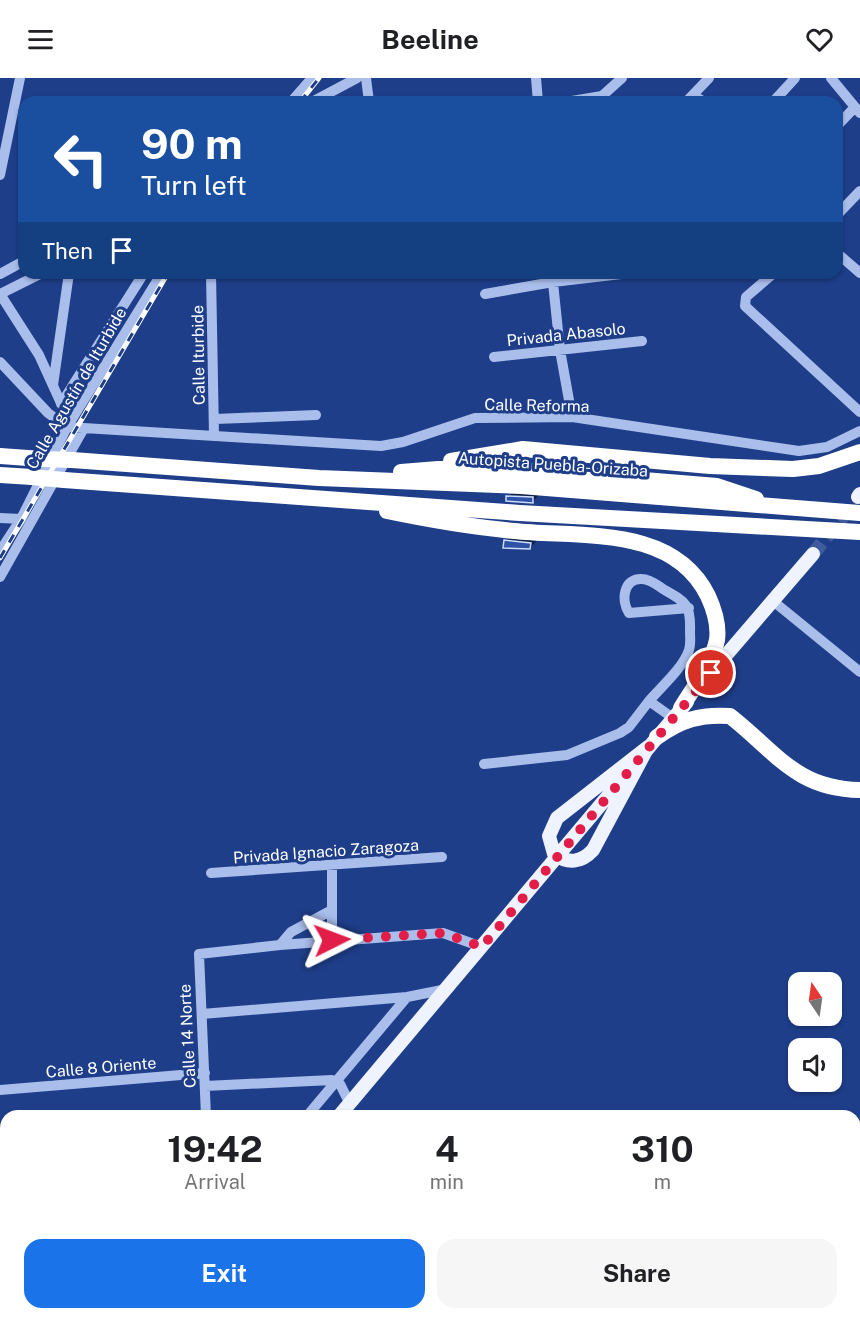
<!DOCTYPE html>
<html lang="en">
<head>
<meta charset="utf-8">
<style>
  body { margin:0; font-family:"Public Sans",sans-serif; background:#f6f6f6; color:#202124; height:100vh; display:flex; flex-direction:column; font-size:22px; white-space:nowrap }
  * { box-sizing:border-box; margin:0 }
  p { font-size:20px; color:#757577 }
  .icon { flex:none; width:33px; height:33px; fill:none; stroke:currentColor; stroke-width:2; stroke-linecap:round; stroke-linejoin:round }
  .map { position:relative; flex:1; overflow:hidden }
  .sheet { position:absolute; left:0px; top:1032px; width:861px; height:210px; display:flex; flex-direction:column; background:#fff; border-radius:18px 18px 0 0; box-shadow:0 2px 4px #0004 }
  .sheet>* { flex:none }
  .hud { position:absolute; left:18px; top:18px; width:825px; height:183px; border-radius:18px; box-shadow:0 2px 4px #0004; background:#1a4fa0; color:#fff; overflow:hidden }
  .needle { width:39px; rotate:347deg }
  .fabs { position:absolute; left:788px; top:894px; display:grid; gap:12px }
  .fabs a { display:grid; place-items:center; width:54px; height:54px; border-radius:12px; background:#fff; box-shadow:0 2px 4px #0004; font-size:30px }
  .pin { position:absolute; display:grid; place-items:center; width:51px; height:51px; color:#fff; margin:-26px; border:3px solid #fff; border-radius:50%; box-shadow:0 2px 6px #0007 }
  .me { position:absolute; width:66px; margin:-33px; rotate:87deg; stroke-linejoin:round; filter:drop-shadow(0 0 4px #0008) }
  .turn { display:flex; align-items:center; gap:21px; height:126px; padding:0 24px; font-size:27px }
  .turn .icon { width:78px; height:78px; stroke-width:2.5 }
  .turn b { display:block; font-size:42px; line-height:51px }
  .then { display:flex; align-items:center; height:57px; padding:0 24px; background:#0003; gap:12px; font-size:22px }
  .eta { display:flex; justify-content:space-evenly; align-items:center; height:102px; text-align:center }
  .eta b { font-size:36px; font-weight:700; line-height:42px }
  .action { display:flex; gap:12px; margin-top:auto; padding:12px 24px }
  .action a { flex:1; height:69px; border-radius:18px; background:#1a73e8; color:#fff; font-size:24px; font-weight:700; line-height:69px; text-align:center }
  .action a+a { background:#f6f6f6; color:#202124 }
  header { display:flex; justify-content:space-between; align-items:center; height:78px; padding:0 24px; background:#fff; font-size:27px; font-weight:700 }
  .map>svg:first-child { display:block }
  .shadow { fill:#0007 }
  .building { fill:#2d53a8; stroke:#cfdcf9; stroke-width:1.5 }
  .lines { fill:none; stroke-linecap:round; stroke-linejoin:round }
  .major-tunnel { stroke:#405b9c; stroke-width:14; stroke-dasharray:14 7; stroke-linecap:butt }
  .minor { stroke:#aabeec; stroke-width:10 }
  .major { stroke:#eff3ff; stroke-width:14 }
  .highway { stroke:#fff; stroke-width:16 }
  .rail-casing { stroke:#fff; stroke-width:5 }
  .rail { stroke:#1e3e8a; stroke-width:3; stroke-dasharray:9; stroke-linecap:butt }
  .highway-bridge { stroke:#fff; stroke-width:16 }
  .route { stroke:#e11d48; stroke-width:10; stroke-dasharray:0 18 }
  .labels { text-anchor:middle; stroke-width:6; stroke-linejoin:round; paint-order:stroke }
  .street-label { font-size:16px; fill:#fff; stroke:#1e3e8a }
</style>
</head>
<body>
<header><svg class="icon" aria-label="menu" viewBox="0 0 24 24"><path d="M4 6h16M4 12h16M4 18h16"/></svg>Beeline<svg class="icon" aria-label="heart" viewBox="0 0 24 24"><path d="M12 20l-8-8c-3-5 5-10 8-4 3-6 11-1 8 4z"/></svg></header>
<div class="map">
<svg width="860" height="1242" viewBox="0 0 860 1242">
  <rect width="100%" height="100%" fill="#1e3e8a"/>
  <path class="shadow" d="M 518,409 L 542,414 L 532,424 L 508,419 Z
    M 515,453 L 539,460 L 530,470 L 505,463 Z"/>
  <path class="building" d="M 506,418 L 533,419 L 533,425 L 506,423 Z
    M 504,462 L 531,465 L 530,471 L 503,470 Z"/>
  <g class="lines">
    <path class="major-tunnel" d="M 813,476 L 851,428"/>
    <path class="minor" d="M 366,0 L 369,24
      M 536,0 L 538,24
      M 831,0 L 860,35
      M 693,17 L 704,24
      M 291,24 L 312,0
      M 312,24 L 357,0
      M 566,24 L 602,18 L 622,0
      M 686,24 L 709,0
      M 773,24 L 795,0
      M 837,48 L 855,29
      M 0,97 L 20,0
      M 837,137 L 860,113
      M 837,175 L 860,195
      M 211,195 L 214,358
      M 552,195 L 560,272 L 572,339
      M 774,195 L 746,219 L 745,228 L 860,334
      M 0,196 L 24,183
      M 0,216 L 39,277 L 70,345
      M 0,216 L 42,195
      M 485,216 L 553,204 L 630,195
      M 494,279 L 642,263
      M 0,284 L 48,335 L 67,349 L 381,368 L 403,364 L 475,340 L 572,339 L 799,373 L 827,369 L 860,353
      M 53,307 L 69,195
      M 61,326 L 144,195
      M 215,341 L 316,337
      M 0,440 L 21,441
      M 0,473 L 21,441 L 67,349 L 162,195
      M 0,499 L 84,350
      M 773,523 L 860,594
      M 673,640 L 649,623 C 662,608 683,590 689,572 C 691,566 690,559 690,553 C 691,526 686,524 663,511 C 657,507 650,501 642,501 C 623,500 621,523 629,535 L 689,530
      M 484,686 L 567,677 L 620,655 L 629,649 L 649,623
      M 211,795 L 442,779
      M 332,863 L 332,788
      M 280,867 L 291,854 L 332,832
      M 202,936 L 407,919 L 447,911
      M 205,1008 L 332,1002 L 340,1006 L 350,1026
      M 0,1012 L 205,995
      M 206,1038 L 199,876 L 280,867 L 443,855 L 482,869
      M 307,1038 L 407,919
      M 0,1108 L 6,1108
      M 129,1242 L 136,1236
      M 521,1242 L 523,1236
      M 589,1242 L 591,1236
      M 604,1242 L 618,1236
      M 695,1242 L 717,1239 L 721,1242"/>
    <path class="major" d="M 858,419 L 860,416
      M 703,604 L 813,476
      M 648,669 L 593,772 C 581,785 568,786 554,776 L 549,758 L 557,740 Z
      M 339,1038 L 687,624
      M 209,1242 L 211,1236"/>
    <path class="highway" d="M 0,378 L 42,381
      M 72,382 L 319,400 L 521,408 L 860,435
      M 451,383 L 523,371 L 710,388 L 793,391 L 819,388 L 860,374
      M 401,394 L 451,390 L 522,392 L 717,408 L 756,421
      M 0,397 L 32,399
      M 64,402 L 520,435 L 860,454
      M 387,433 C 430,442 471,449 514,453 C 579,460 673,446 708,518 C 714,531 719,547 717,562 C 712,586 693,610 681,630
      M 657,659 C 681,642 700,636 730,638 C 776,674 796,711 860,712"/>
    <defs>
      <path id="rail" d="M 300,24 L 319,0
        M 0,480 L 168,195"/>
    </defs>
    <use href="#rail" class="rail-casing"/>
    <use href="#rail" class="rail"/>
    <path class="highway-bridge" d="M 42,381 L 72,382
      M 32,399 L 64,402"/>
  </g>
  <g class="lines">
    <path class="route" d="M 332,862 L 443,855 L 482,869 L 711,595"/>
  </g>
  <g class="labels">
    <g class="street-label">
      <text transform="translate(566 256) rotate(-6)" y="6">Privada Abasolo</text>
      <text transform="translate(198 277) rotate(-91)" y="6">Calle Iturbide</text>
      <text transform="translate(76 310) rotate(-60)" y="6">Calle Agustín de Iturbide</text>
      <text transform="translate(537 327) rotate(1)" y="6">Calle Reforma</text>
      <text transform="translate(553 386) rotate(4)" y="6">Autopista Puebla-Orizaba</text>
      <text transform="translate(326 773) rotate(-4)" y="6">Privada Ignacio Zaragoza</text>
      <text transform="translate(187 958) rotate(-93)" y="6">Calle 14 Norte</text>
      <text transform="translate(101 989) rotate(-5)" y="6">Calle 8 Oriente</text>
    </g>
  </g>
</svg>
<div class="fabs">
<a><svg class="needle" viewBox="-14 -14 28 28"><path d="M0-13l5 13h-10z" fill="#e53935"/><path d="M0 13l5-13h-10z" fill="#757577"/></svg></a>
<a><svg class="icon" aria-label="sound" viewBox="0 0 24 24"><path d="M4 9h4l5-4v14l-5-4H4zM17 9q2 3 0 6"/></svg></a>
</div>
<div class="pin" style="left:711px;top:595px;background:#d93025"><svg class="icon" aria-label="arrive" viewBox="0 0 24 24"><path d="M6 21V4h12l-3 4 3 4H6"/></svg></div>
<svg class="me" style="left:332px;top:862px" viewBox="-20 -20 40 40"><path d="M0-17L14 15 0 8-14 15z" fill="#e11d48" stroke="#fff" stroke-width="4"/></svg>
<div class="hud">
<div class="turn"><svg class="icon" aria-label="left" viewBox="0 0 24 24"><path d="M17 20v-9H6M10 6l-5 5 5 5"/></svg><div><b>90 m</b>Turn left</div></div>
<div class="then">Then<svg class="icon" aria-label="arrive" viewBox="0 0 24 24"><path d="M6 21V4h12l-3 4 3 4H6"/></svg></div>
</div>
<section class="sheet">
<div class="eta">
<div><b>19:42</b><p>Arrival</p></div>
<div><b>4</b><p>min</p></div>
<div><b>310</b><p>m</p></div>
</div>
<div class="action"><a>Exit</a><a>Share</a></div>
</section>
</div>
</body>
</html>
